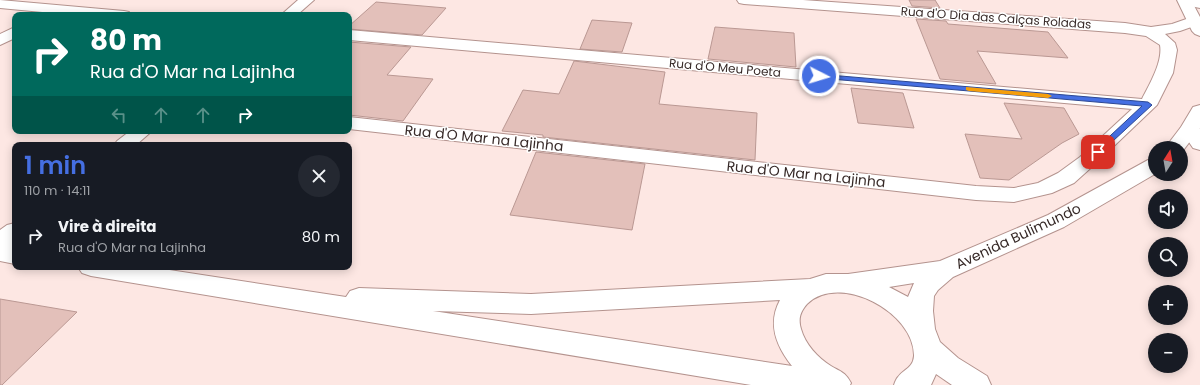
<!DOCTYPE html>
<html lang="pt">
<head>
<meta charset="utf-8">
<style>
  body { margin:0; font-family:Poppins,sans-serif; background:#242831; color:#f1f3f6; height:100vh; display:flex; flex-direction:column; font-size:15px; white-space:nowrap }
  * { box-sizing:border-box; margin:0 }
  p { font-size:13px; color:#9ea1a6 }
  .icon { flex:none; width:22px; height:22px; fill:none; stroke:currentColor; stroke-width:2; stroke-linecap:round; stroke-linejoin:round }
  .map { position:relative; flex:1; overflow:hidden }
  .sheet { position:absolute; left:12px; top:142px; width:340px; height:128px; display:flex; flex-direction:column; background:#171b24; border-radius:8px; box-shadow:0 2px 10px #0003 }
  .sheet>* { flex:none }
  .hud { position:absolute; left:12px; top:12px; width:340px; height:122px; border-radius:8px; box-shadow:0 2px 10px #0003; background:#00695c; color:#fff; overflow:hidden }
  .needle { width:26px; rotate:11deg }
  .tools { position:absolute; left:1148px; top:141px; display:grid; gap:8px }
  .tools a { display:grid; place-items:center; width:40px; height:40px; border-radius:50%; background:#171b24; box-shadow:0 2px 10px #0003; font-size:20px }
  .pin { position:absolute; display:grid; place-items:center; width:34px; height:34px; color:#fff; margin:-17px; border-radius:8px; box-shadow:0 2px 6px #0006 }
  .me { position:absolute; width:44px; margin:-22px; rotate:95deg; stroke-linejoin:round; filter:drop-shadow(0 0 3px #0008) }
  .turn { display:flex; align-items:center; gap:14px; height:84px; padding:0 12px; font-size:18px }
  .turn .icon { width:52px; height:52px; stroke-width:2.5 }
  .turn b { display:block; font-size:28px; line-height:34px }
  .lanes { display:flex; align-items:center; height:38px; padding:0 12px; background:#0003; justify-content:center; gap:20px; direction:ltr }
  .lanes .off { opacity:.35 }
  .round { display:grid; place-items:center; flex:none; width:42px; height:42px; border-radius:21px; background:#242831 }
  .overview { display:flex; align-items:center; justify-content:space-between; height:68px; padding:0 12px }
  h1 { font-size:24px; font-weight:600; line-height:30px; color:#456fe2 }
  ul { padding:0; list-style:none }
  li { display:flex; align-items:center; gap:12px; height:52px; padding:0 12px }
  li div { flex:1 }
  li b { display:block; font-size:15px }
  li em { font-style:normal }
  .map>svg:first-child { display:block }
  .building { fill:#e3c0ba; stroke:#ba9893 }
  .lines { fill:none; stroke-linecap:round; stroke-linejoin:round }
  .minor-casing { stroke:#b4938e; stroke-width:2 }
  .tertiary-casing { stroke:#b4938e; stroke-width:2 }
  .minor { fill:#fff; fill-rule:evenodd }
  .tertiary { fill:#fff; fill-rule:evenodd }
  .route { fill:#456fe2; stroke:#2d4893 }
  .slow { fill:#f59e0b }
  .labels { text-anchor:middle; stroke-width:3; stroke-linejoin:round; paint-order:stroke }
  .far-street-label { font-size:12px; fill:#362927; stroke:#fff }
  .street-label { font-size:14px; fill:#362927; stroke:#fff }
</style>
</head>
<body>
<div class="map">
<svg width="1200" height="385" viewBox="0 0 1200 385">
  <rect width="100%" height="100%" fill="#fde7e3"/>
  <path class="building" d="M 909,0 L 935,0 L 940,8 L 912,6 Z
    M 376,2 L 446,8 L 422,35 L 349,29 L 349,26 Z
    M 916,19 L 946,21 L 948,24 L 1048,32 L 1068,58 L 977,51 L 996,84 L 940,79 Z
    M 592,20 L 632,23 L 622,52 L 580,49 Z
    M 715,27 L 794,33 L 796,67 L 708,59 Z
    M 349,42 L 411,47 L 387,75 L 433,79 L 403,121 L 349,115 Z
    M 574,61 L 665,72 L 659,104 L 757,113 L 755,160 L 543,137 L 543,135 L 502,131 L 523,90 L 559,94 Z
    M 851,88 L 903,93 L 914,128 L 858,123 Z
    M 1004,103 L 1064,108 L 1079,134 L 1062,143 L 1009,180 L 980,178 L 965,134 L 1022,139 Z
    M 536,152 L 645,164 L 632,230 L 510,215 Z
    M 0,299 L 77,312 L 2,385 L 0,385 Z"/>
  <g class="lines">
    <defs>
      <path id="minor" d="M 0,0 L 124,11 L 129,12 L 131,15 L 74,15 L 0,8 Z
        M 737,0 L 803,0 L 1125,23 L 1151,27 L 1172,24 L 1195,16 L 1200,18 L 1200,24 L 1180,31 L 1165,34 L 1175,43 L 1177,50 L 1173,73 L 1157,105 L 1094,165 L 1074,183 L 1052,193 L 1014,202 L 976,200 L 349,129 L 349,117 L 976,186 L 1014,188 L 1038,183 L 1058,173 L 1080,157 L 1132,109 L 349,40 L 349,30 L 1142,99 C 1149,85 1163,62 1160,45 L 1146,36 L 1125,33 L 744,4 L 739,3 Z
        M 1179,0 L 1200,0 L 1200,8 L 1180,4 Z
        M 15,27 L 15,38 L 0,45 L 0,34 Z
        M 1190,123 L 1197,125 L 1200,129 L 1200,150 L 1193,148 L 1180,129 L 1183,125 Z"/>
      <path id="tertiary" d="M 298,0 L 314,0 L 297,15 L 281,15 Z
        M 1177,0 L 1191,0 L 1200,17 L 1200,36 L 1195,34 L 1192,31 Z
        M 1200,105 L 1200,128 L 1182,152 L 1181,148 L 1165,148 L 1181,127 L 1193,107 Z
        M 130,131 L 152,131 L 136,145 L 114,145 L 117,141 Z
        M 1155,159 L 1155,174 L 1064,227 L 953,277 L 938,290 L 934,296 L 933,311 L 935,329 L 940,342 L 958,358 L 987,376 L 991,385 L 952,385 L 936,374 L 931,385 L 894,385 C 895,382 896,379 898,377 C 904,369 913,368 914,356 C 915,312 839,272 807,304 C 800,312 798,319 801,329 C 805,344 818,358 831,366 C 841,372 845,372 851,383 L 850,385 L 751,385 L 91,276 L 82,273 L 78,267 L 150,267 L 346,297 L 350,291 L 359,288 L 531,294 L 810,279 L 826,274 L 848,274 L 940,261 L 1048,215 L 1148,160 ZM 914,283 L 908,297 L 889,287 ZM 780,300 C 767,324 776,346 792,366 L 433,311 L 531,314 Z
        M 15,223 L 15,244 L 12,246 L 15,246 L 15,264 L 0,261 L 0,230 L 7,225 Z"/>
    </defs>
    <use href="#minor" class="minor-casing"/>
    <use href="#tertiary" class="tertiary-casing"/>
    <use href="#minor" class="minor"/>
    <use href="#tertiary" class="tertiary"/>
  </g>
  <path class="route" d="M 817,74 L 1148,102 L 1152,105 L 1100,153 L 1095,153 L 1093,152 L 1095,150 L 1142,106 L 819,78 L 817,77 Z"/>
  <path class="slow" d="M 966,87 L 1048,94 L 1052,96 L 1048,98 L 969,91 L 966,90 Z"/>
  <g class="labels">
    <g class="far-street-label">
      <text transform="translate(996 18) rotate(4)" y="4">Rua d'O Dia das Calças Roladas</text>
      <text transform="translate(725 68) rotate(5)" y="4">Rua d'O Meu Poeta</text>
    </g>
    <g class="street-label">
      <text transform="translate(484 138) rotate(6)" y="5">Rua d'O Mar na Lajinha</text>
      <text transform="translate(806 174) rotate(6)" y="5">Rua d'O Mar na Lajinha</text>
      <text transform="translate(1018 236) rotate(-25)" y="5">Avenida Bulimundo</text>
    </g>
  </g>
</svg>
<div class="tools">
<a><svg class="needle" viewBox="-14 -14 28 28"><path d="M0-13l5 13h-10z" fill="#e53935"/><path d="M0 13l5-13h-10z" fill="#9ea1a6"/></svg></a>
<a><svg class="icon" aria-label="sound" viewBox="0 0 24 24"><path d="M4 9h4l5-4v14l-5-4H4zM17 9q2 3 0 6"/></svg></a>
<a><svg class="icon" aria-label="search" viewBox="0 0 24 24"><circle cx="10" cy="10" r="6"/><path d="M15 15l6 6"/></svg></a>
<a>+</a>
<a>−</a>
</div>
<div class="pin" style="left:1098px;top:152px;background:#d93025"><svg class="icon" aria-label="arrive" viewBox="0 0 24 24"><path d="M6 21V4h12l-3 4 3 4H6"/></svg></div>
<svg class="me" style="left:819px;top:76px" viewBox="-20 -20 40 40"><circle r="17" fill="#456fe2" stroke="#fff" stroke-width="3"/><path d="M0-11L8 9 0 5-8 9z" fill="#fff"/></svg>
<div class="hud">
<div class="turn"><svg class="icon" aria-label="right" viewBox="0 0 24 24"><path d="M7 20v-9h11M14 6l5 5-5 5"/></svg><div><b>80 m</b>Rua d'O Mar na Lajinha</div></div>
<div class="lanes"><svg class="icon off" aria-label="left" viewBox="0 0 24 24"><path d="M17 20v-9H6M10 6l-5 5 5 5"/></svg><svg class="icon off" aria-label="ahead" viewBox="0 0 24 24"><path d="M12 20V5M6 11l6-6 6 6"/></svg><svg class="icon off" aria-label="ahead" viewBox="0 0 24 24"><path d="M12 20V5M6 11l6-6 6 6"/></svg><svg class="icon" aria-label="right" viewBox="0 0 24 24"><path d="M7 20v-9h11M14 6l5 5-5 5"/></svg></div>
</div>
<section class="sheet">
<div class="overview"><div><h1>1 min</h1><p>110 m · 14:11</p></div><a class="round"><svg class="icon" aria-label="close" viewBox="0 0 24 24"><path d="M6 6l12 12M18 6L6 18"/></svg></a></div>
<ul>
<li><svg class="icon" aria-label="right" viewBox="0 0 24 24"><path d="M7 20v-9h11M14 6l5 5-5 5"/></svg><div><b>Vire à direita</b><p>Rua d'O Mar na Lajinha</p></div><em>80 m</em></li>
</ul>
</section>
</div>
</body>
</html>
